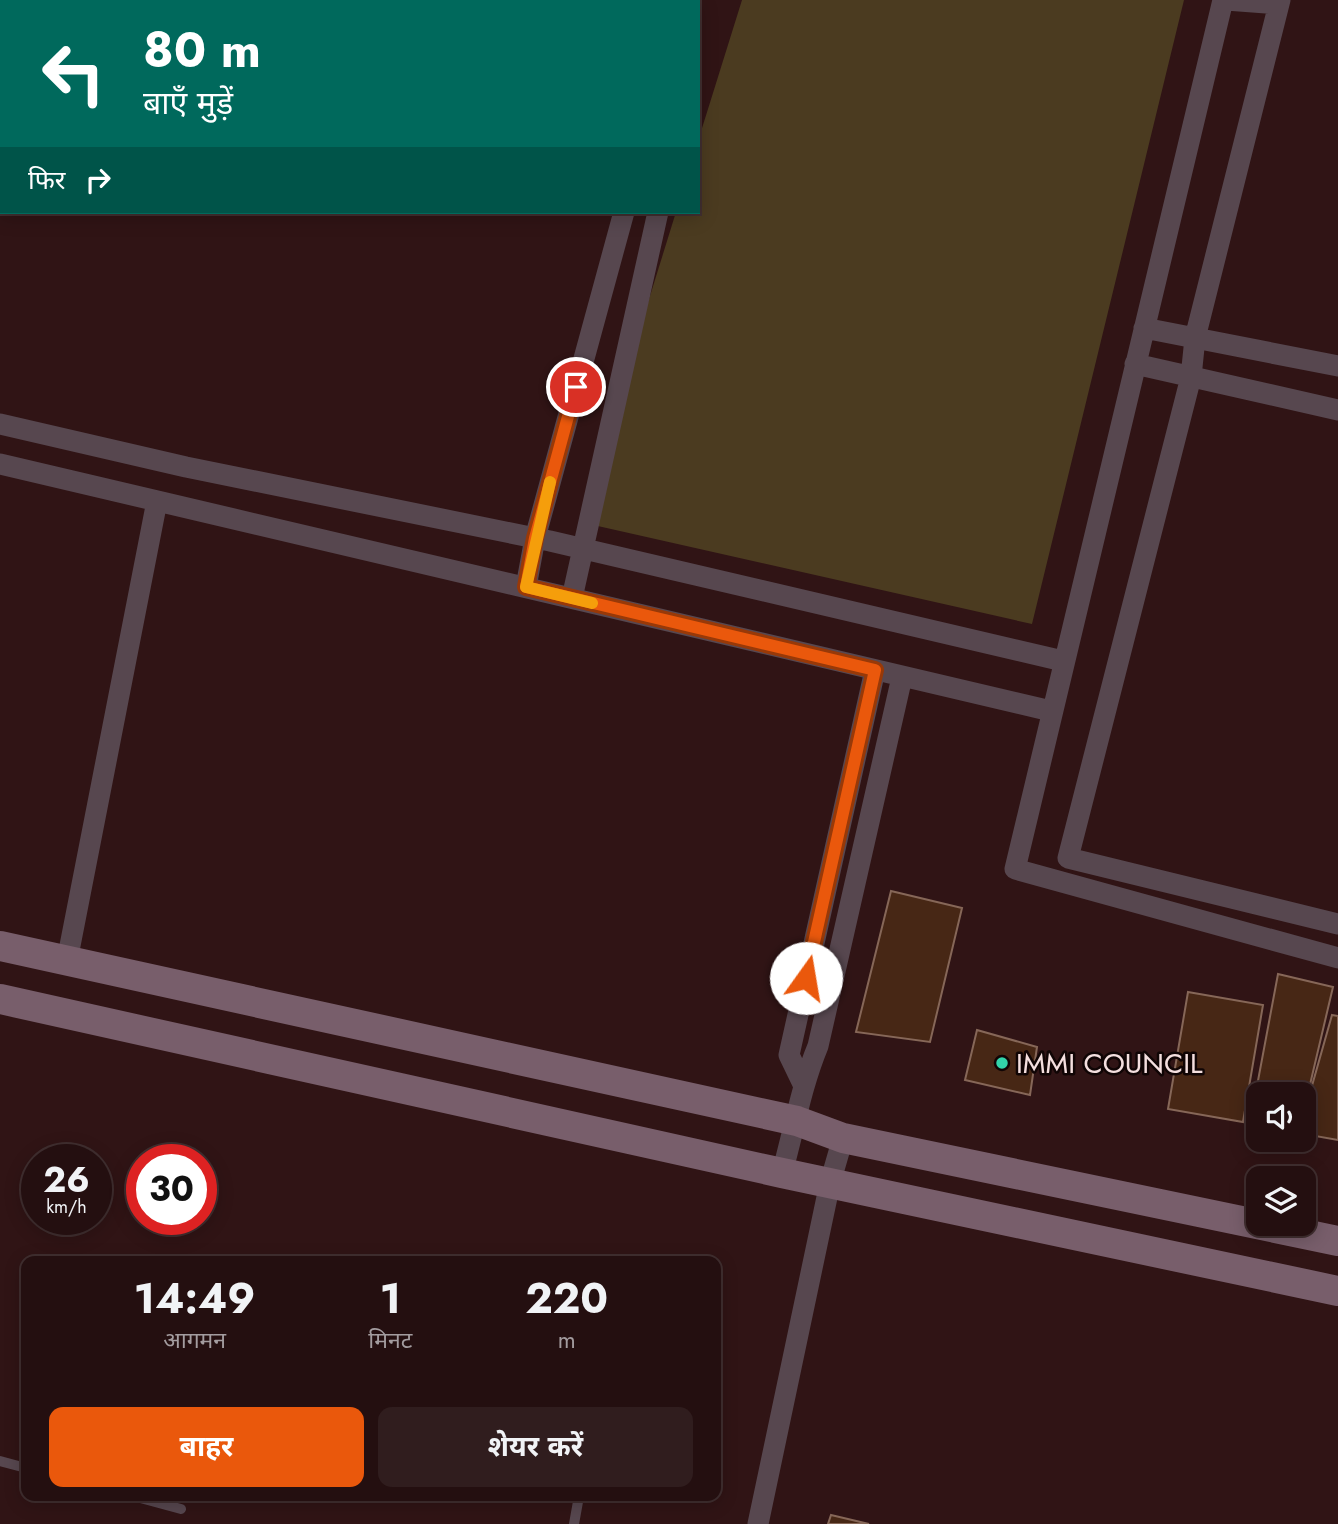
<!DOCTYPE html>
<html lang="hi">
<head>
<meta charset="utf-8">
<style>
  body { margin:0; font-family:Jost,"Noto Sans Devanagari",sans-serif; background:#301d1e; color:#f1f3f6; height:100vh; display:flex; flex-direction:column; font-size:26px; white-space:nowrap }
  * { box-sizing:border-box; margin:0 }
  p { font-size:23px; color:#a39c9f }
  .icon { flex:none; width:38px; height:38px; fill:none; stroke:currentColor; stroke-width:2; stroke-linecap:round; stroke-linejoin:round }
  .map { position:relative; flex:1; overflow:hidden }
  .details { position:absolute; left:21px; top:1256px; width:700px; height:245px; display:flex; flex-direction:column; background:#240f10; border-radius:14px; box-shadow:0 4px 18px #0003,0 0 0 2px #412f30 }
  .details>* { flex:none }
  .banner { position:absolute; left:0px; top:0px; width:700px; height:214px; box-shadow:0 4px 18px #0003,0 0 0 2px #412f30; background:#00695c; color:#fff; overflow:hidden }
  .fabs { position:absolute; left:1246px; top:1082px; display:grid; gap:14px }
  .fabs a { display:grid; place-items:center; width:70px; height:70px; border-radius:14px; background:#240f10; box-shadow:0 4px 18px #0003,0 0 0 2px #412f30; font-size:35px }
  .speed { position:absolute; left:21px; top:1144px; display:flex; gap:14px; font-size:35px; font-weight:700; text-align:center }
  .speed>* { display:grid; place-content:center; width:91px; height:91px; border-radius:50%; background:#240f10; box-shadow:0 4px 18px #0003,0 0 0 2px #412f30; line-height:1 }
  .speed small { font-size:18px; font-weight:400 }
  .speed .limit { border:10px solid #d22; background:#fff; color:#111 }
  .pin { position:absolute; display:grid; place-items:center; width:60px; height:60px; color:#fff; margin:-30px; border:4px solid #fff; border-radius:50%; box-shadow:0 2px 7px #0007 }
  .me { position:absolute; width:77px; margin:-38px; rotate:13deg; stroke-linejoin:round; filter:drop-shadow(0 0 5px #0008) }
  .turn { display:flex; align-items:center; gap:24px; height:147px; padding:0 28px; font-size:32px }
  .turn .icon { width:91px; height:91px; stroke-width:2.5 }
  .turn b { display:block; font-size:49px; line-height:60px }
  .then { display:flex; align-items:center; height:66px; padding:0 28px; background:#0003; gap:14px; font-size:26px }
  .eta { display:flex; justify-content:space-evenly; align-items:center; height:119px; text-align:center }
  .eta b { font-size:42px; font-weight:700; line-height:49px }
  .primary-button { display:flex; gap:14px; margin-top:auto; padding:14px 28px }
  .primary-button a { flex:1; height:80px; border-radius:14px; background:#ea580c; color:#fff; font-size:28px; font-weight:700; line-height:80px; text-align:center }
  .primary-button a+a { background:#301d1e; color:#f1f3f6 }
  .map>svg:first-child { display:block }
  .green { fill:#4b3b20 }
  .building { fill:#472715; stroke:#866758; stroke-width:2 }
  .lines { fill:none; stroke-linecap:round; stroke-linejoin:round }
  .lane { stroke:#57474f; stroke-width:10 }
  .street { stroke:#57474f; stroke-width:21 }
  .secondary { stroke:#785e6b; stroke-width:30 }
  .route-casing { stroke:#983908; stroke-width:18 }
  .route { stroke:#ea580c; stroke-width:12 }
  .slow { stroke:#f59e0b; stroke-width:12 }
  .poi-dot { fill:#32d4a9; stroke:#100505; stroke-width:2.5 }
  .labels { text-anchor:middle; stroke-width:5; stroke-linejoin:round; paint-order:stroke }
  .poi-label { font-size:28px; fill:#f4dfdf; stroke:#100505; text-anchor:start }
</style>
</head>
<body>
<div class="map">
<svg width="1338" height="1524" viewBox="0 0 1338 1524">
  <rect width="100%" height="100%" fill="#301415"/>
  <path class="green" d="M 742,0 L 1184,0 L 1032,624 L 580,522 L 676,212 L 698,212 L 698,141 Z"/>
  <path class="building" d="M 891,891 L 962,908 L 930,1042 L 856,1032 Z
    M 1278,974 L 1333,987 L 1304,1110 L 1304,1094 L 1258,1094 L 1258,1120 L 1251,1118 Z
    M 1188,992 L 1263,1005 L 1243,1122 L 1168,1109 Z
    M 1332,1015 L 1338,1016 L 1338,1140 L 1304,1134 L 1304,1114 Z
    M 977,1030 L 1037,1047 L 1030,1095 L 965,1080 Z
    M 831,1515 L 869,1524 L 828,1524 Z"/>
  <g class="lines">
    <path class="lane" d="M 0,1461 L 26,1468
      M 133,1496 L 181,1509
      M 574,1524 L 579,1496"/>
    <path class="street" d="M 202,0 L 210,2
      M 361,0 L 368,2
      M 559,0 L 566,2
      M 1223,0 L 1015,869 L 1338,958
      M 1226,0 L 1279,4
      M 1280,0 L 1195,338 L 1191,377 L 1068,858 L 1338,924
      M 1144,328 L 1338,366
      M 1135,364 L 1338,410
      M 0,424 L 186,467 L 550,541 L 1063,661
      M 0,464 L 1051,711
      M 526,587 L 535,538 L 624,212
      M 572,598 L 658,212
      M 67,961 L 157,501
      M 803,1084 L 789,1055 L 875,670
      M 782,1173 C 794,1130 801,1087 818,1046 L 902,677
      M 758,1524 L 830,1183 L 843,1138"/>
    <path class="secondary" d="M 0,946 L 797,1121 L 843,1138 L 1338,1241
      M 0,999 L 782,1173 L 1338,1291"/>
  </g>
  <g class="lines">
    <defs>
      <path id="route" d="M 576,387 L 535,538 L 526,587 L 875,670 L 806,978"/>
    </defs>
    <use href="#route" class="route-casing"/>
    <use href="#route" class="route"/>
    <path class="slow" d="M 550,482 L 526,587 L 592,603"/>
  </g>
  <circle class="poi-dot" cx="1002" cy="1063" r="7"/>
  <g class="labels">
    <g class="poi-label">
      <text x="1016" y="1073">IMMI COUNCIL</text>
    </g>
  </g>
</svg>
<div class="fabs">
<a><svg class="icon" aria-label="sound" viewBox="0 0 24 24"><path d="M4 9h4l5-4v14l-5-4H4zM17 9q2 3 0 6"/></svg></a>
<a><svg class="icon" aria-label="layers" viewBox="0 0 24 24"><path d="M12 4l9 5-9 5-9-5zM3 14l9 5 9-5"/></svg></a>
</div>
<div class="speed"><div>26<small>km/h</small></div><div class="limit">30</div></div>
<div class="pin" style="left:576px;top:387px;background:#d93025"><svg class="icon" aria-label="arrive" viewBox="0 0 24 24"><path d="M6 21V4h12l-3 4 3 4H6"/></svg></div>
<svg class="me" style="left:806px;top:978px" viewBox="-20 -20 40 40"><circle r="19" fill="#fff"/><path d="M0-13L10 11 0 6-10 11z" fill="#ea580c"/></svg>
<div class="banner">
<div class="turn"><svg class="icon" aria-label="left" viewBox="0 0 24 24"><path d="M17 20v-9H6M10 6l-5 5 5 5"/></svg><div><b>80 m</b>बाएँ मुड़ें</div></div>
<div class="then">फिर<svg class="icon" aria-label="right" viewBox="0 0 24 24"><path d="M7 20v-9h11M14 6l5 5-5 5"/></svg></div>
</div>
<section class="details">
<div class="eta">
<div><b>14:49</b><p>आगमन</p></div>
<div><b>1</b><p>मिनट</p></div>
<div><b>220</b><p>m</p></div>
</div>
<div class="primary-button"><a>बाहर</a><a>शेयर करें</a></div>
</section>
</div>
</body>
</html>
